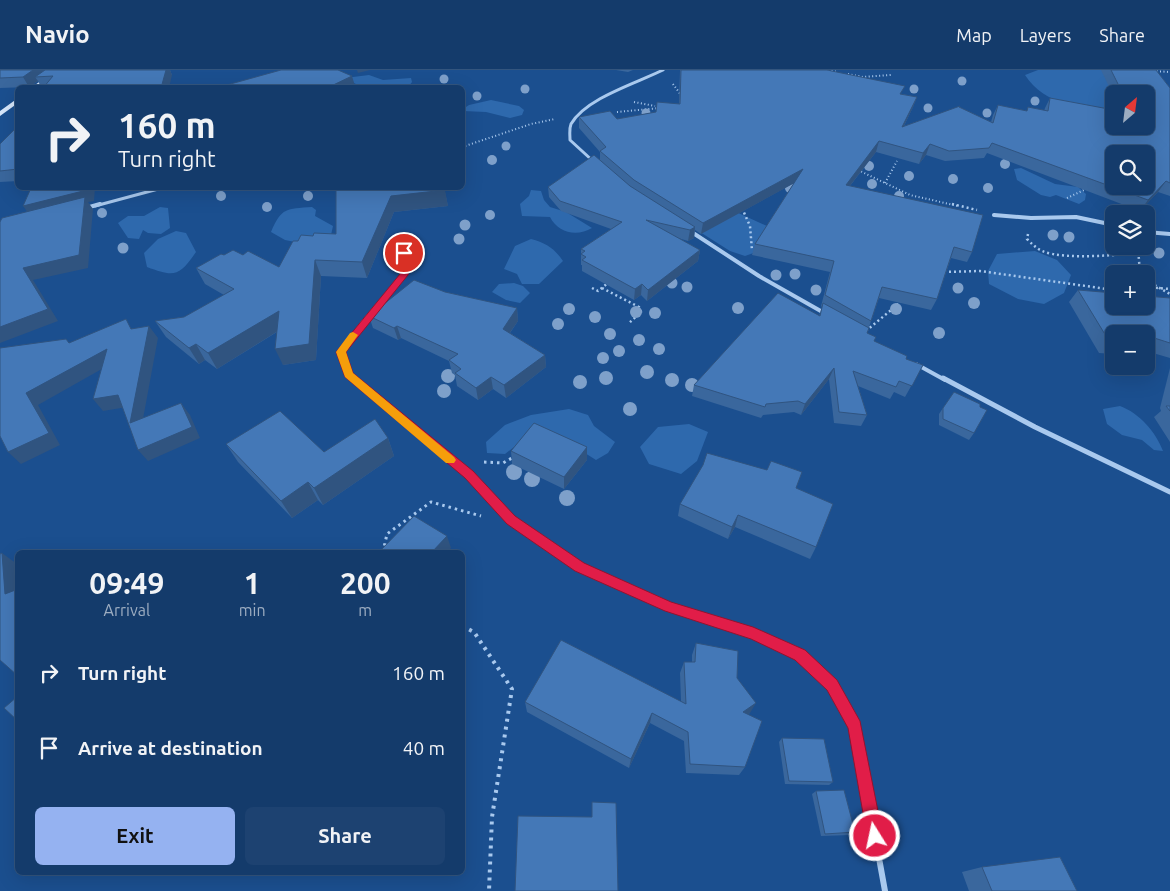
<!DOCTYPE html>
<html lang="en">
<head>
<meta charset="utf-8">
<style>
  body { margin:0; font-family:Ubuntu,sans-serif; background:#1d4271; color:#f1f3f6; height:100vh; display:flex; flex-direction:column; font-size:19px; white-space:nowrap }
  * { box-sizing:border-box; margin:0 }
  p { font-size:16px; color:#9dadc1 }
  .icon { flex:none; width:28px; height:28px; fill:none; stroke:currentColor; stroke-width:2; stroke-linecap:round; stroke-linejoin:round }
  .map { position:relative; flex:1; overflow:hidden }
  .side { position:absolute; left:15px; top:480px; width:450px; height:325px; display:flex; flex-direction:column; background:#143b6b; border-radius:8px; box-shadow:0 5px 20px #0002,0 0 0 1px #33557e }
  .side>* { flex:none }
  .top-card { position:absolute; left:15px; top:15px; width:450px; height:105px; border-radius:8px; box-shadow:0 5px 20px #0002,0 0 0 1px #33557e; background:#143b6b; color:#f1f3f6; overflow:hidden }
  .needle { width:32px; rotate:28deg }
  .buttons { position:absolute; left:1105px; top:15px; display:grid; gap:10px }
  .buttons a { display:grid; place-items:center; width:50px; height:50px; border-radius:8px; background:#143b6b; box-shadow:0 5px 20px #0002,0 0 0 1px #33557e; font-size:25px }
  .pin { position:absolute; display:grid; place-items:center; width:42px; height:42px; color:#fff; margin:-21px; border:2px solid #fff; border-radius:50%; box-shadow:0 1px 5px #0007 }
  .me { position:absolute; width:55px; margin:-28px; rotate:350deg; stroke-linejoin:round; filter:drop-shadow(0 0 4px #0008) }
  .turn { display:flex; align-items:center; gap:18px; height:105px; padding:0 20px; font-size:22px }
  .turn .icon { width:65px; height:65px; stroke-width:2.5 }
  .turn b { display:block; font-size:35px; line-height:42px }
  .eta { display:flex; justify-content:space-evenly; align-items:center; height:85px; text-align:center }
  .eta b { font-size:30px; font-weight:600; line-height:35px }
  .cta { display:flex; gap:10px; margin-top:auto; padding:10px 20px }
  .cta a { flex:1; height:58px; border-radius:8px; background:#95b2f1; color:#111; font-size:20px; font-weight:600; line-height:58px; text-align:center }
  .cta a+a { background:#1d4271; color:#f1f3f6 }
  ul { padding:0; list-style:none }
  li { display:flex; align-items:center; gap:15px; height:75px; padding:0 20px }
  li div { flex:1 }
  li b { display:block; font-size:19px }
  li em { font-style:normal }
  header { display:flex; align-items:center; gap:30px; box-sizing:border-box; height:70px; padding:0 25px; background:#143b6b; border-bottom:1px solid #33557e }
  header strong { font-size:24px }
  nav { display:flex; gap:28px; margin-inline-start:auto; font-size:18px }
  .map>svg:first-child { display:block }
  .green { fill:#2e69ad }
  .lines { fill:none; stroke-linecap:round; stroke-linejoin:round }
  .path-far3 { stroke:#a9c9ee; stroke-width:2; stroke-dasharray:1 2.5; stroke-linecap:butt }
  .path-far2 { stroke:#a9c9ee; stroke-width:2.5; stroke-dasharray:2 3; stroke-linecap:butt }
  .path-far1 { stroke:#a9c9ee; stroke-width:3; stroke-dasharray:2.5 4; stroke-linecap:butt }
  .path { stroke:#a9c9ee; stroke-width:4; stroke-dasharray:3 5; stroke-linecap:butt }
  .street-far3 { stroke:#a9c9ee; stroke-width:3 }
  .street-far2 { stroke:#a9c9ee; stroke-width:4 }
  .street-far1 { stroke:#a9c9ee; stroke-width:5 }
  .street { stroke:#a9c9ee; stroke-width:6 }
  .secondary { fill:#d6e6fa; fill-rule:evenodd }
  .tree { fill:#7ea0ca }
  .wall { fill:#3a679d }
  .shaded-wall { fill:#305480 }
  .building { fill:#4478b7; stroke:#305480; fill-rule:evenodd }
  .route { fill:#e11d48; stroke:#92132f }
  .slow { fill:#f59e0b }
</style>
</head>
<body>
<header>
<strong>Navio</strong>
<nav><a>Map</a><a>Layers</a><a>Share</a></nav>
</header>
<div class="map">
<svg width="1170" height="821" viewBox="0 0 1170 821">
  <rect width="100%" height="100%" fill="#1b4f8f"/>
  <path class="green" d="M 1038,0 L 1111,0 L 1118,14 L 1109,20 L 1117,24 L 1114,24 L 1114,46 C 1082,38 1044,35 1025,5 Z
    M 337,5 L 353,7 L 369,5 L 383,10 L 411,8 L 412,12 L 409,16 L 402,17 L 357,17 L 358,15 Z
    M 491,30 L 519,36 L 524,40 L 522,45 L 510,48 L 486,42 L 463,41 L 463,39 L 469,35 Z
    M 1021,98 L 1055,114 L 1078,117 L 1086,124 L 1085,130 L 1079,134 L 1056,125 L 1050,127 L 1041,125 L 1017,110 L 1014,99 Z
    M 531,120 L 541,121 L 544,130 L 550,137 L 566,142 L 592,158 C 577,167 558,163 550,147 L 522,146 L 520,134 L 529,126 Z
    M 160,137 L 168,138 L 170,158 L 161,164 L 148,163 L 143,160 L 139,169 L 128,168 L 118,153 L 128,146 L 144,146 Z
    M 312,137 L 316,140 L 315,146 L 333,156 L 331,165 L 310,175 L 285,170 L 271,162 C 282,137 286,139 312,137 Z
    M 734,141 L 767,156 L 770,177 L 745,186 L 730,181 L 700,162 Z
    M 176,161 L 186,163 L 196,182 C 179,207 174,207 147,197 L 144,183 L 158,169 Z
    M 531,169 C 546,173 554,178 563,191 L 539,214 L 522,214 L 517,204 L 504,199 L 515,176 Z
    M 1035,181 L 1057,190 L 1071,205 L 1064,223 L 1044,234 L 1018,229 L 989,214 L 988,201 L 997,184 Z
    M 514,213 L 523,216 L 530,223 L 520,233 L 506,230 L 492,222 L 499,214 Z
    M 1120,336 C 1139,343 1156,362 1163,381 L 1154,380 L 1142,370 L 1122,365 L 1107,354 L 1103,339 Z
    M 569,339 L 588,345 L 594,356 L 615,372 L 608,383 L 596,390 L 577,378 L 524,369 L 505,384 L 487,383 L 486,372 L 505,355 L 531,345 Z
    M 689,354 L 708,362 L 697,391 L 681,404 L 649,394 L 640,377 L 658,357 Z"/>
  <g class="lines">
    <path class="path-far3" d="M 828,0 L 837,2
      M 1153,1 L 1170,2
      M 848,4 L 863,7 L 891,5
      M 673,14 L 681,25
      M 634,32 L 655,36
      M 617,42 L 660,38
      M 462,77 L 531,54 L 555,49
      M 858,100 L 910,125 L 958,136
      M 885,113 L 897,91
      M 1067,128 L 1086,119"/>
    <path class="path-far2" d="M 952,134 L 977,140
      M 742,138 L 750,156 L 752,180
      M 1028,164 L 1027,169 C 1032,174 1036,178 1042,181 C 1067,191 1124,184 1151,182
      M 1138,177 L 1140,204
      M 944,202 L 980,201 L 1114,220
      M 1146,210 L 1170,224
      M 1146,217 L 1170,219
      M 592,218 L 598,221 L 608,213
      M 602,218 L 639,237 L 641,242 L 628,254
      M 866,261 L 903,230"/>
    <path class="path-far1" d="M 484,392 L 503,393 L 512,388
      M 383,482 L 387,464 L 431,432 L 481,446"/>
    <path class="path" d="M 462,556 L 474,562 L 512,619 L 492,747 L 489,821"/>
    <path class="street-far3" d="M 594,92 L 570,70 C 570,65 569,59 571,54 C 586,28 637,13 663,0
      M 95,136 L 162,118"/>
    <path class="street-far2" d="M 86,138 L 100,134
      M 994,145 L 1031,148 L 1076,147 L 1114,155
      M 690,161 L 759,206 L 826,244
      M 1146,162 L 1170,164
      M 916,294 L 945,310
      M 356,310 L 349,304 L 341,282 L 363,252 L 404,205 L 406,194 L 404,183"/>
    <path class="street-far1" d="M 354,308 L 469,404 L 511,450 L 579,497 L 661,533
      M 943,308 L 1035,357 L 1170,422"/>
    <path class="street" d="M 658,532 L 753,563 L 800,585 L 832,615 L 855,656 L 885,821"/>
    <path class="secondary" d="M 55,0 L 61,0 L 37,18 L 31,18 Z
      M 18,28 L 18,33 L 0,46 L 0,41 Z"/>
  </g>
  <g class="tree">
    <circle cx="444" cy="9" r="4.5"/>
    <circle cx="962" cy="11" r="4.5"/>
    <circle cx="525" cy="19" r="4.5"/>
    <circle cx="914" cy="19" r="4.5"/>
    <circle cx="477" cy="26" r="4.5"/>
    <circle cx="1035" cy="31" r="4.5"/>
    <circle cx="928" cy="38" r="4.5"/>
    <circle cx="646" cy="43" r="4.5"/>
    <circle cx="987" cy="43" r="4.5"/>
    <circle cx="506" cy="76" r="4.5"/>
    <circle cx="492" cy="90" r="5"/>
    <circle cx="1005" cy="94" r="5"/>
    <circle cx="869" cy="96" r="5"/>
    <circle cx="909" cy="106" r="5"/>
    <circle cx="953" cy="109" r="5"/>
    <circle cx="872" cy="114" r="5"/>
    <circle cx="790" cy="118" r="5"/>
    <circle cx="988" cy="118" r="5"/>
    <circle cx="221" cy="126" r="5"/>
    <circle cx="308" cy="126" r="5"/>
    <circle cx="899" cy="126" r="5"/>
    <circle cx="267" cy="137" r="5"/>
    <circle cx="102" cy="143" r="5"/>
    <circle cx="490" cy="145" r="5"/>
    <circle cx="465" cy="155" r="5.5"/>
    <circle cx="1053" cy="165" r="5.5"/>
    <circle cx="1069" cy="167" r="5.5"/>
    <circle cx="459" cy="169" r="5.5"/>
    <circle cx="123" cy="178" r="5.5"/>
    <circle cx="1159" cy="183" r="5.5"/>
    <circle cx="795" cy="204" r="5.5"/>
    <circle cx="776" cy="205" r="5.5"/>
    <circle cx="672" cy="213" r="5.5"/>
    <circle cx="687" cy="217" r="5.5"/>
    <circle cx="958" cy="218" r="5.5"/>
    <circle cx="816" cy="220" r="5.5"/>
    <circle cx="974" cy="233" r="6"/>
    <circle cx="738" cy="238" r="6"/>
    <circle cx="569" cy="239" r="6"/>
    <circle cx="896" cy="239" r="6"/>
    <circle cx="636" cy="242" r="6"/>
    <circle cx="655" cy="243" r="6"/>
    <circle cx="595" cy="247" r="6"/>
    <circle cx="558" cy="254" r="6"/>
    <circle cx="939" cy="263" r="6"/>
    <circle cx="610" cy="264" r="6"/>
    <circle cx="639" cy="270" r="6"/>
    <circle cx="659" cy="279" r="6"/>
    <circle cx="619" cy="281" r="6"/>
    <circle cx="603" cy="288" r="6"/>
    <circle cx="647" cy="302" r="7"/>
    <circle cx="448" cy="306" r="7"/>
    <circle cx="606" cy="308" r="7"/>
    <circle cx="672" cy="310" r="7"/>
    <circle cx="580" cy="312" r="7"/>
    <circle cx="692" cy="315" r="7"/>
    <circle cx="444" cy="321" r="7"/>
    <circle cx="630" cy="339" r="7"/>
    <circle cx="514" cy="402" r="8"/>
    <circle cx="532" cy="409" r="8"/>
    <circle cx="567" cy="428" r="8"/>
  </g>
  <path class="wall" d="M 0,0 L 170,0 L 172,5 L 44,17 L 41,17 L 38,11 L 29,17 L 0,18 Z
    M 616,0 L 633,0 L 628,2 Z
    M 680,0 L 827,0 L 902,24 L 917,27 L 913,37 L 904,56 L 959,37 L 991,52 L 993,45 L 998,35 L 1027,41 L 1028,37 L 1044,41 L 1045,38 L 1050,28 L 1146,56 L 1146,24 L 1114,24 L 1114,27 L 1101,0 L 1156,0 L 1170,18 L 1170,126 L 1158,122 L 1140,141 L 987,83 L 984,88 L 945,91 L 926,85 L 919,94 L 876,82 L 850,116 L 972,182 L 967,192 L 951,188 L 937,229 L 931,240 L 879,228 L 869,257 L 867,263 L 874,271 L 906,289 L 923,295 L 905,327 L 894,322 L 890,329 L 858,316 L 867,345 L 861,356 L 834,353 L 829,309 L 801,345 L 794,342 L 763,345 L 761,348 L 692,326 L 694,315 L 819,246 L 822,237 L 821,236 L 830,202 L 752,185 L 755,174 L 794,113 L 701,164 L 695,160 L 694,168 L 688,171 L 678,168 L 700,180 L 698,191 L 647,231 L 641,225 L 634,230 L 582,201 L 582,195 L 581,195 L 581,179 L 611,159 L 561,141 L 549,127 L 548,117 L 600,90 L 600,82 L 579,58 L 579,47 L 617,49 L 656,42 L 679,34 Z
    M 18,56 L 18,111 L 0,112 L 0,74 Z
    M 444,118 L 448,136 L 394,142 L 367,208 L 321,206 L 316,290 L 283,295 L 277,262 L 217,299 L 205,290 L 199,294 L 166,267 L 155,251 L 184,247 L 224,225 L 205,214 L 196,198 L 224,185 L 243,185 L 279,197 L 298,171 L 313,166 L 336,164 Z
    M 1078,220 L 1170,228 L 1170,288 L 1146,281 L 1146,264 L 1114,264 L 1114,284 L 1099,283 L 1069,232 Z
    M 445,222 L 517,238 L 518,251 L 510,263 L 545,285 L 546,297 L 506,328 L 493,319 L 478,330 L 457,316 L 455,305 L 452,303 L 449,291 L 401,268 L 398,270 L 373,258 L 369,246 Z
    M 1170,298 L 1170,372 L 1154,347 L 1161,341 L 1160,338 Z
    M 943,338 L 974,363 L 969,370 L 939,355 L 939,344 Z
    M 388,368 L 394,386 L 323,435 L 318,430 L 292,448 L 238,392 L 226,374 L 324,382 Z
    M 587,377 L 587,390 L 564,419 L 512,394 L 511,381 Z
    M 796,418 L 816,477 L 810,489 L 735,457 L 728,469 L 678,446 L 680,434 Z
    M 696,573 L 737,608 L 750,643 L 748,644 L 745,697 L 739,705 L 686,703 L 684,671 L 650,653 L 629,698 L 527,642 L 525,632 L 681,631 L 680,603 L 684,592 L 692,592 L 692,585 Z
    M 782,668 L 833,712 L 829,715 L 785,714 L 779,672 Z
    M 816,721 L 855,762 L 850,765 L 821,766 L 812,724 Z
    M 982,797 L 1077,821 L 969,821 L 962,802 Z"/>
  <path class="shaded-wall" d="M 33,0 L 52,0 L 35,7 L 38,11 L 29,17 L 23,7 Z
    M 166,0 L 170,0 L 172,5 L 169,18 L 161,18 Z
    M 357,0 L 370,0 L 358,3 Z
    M 352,6 L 355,16 L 351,18 L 327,18 Z
    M 917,27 L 913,37 L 898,68 L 902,57 Z
    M 879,71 L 876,82 L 842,126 L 846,115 Z
    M 930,74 L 926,85 L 919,94 L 923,83 Z
    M 803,99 L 800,110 L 701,164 L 703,153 Z
    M 1166,111 L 1158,122 L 1140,141 L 1148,130 Z
    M 87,118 L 95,118 L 94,131 L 88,132 L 93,139 L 88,198 L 33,210 L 58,251 L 0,273 L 0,257 L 23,198 L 31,147 L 23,136 Z
    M 205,118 L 228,118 L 207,120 Z
    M 445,120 L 448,136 L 394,142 L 367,208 L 362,192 L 391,126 Z
    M 695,157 L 694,168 L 688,171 L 690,160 Z
    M 700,180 L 698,191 L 647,231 L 648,220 Z
    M 315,190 L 321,206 L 316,290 L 283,295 L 275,279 Z
    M 642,214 L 641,225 L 634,230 L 635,219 Z
    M 517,238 L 518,251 L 504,271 L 503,259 Z
    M 279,241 L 286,256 L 217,299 L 208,283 Z
    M 149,256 L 158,268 L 140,365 L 130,353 Z
    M 397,256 L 401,268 L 398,270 L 394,258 Z
    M 196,274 L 205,290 L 199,294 L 189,278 Z
    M 107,279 L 116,291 L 38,335 L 60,375 L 21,394 L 8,382 L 26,323 Z
    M 545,285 L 546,297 L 506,328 L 504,315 Z
    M 834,298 L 829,309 L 801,345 L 805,334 Z
    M 491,307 L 493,319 L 478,330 L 476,318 Z
    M 118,325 L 127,337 L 103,341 L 93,329 Z
    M 181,333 L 190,345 L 200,368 L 148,391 L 138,380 Z
    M 388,368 L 394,386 L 323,435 L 314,418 Z
    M 587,377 L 587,390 L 564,419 L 564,407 Z
    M 308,412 L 318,430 L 292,448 L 281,431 Z
    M 738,445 L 735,457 L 728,469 L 732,457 Z
    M 447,466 L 451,478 L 447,482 L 432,482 Z
    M 2,483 L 17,494 L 18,532 L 5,524 Z
    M 756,633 L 750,643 L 737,652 L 743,642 Z
    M 652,643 L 650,653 L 629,698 L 631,689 Z"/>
  <path class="building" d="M 0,0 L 33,0 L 23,7 L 0,8 Z
    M 45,0 L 166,0 L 161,18 L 43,18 L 53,6 L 35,7 Z
    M 281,0 L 338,0 L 352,6 L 327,18 L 216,18 Z
    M 681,0 L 827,0 L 905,16 L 900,24 L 917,27 L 902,57 L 960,36 L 959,37 L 993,53 L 998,35 L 1027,41 L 1028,37 L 1048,41 L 1050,28 L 1114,40 L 1114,56 L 1146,56 L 1146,24 L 1123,24 L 1111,0 L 1156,0 L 1170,18 L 1170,113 L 1166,111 L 1148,130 L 992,73 L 989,78 L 949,81 L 930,74 L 923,83 L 879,71 L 846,115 L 983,145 L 972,182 L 954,177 L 937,229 L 882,217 L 871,251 L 825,225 L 834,191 L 755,174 L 803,99 L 703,153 L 634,110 L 600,81 L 606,77 L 579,47 L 610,41 L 617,49 L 656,42 L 657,32 L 680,34 ZM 1114,84 L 1146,84 L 1146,116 L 1114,116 Z
    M 18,56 L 18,99 L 0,101 L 0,74 Z
    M 594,85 L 630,116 L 695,157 L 690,160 L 646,150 L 700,180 L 648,220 L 642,214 L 635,219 L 582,190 L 586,187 L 581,184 L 585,181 L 581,179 L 622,152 L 560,131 L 548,117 Z
    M 31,118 L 87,118 L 87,120 L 23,136 Z
    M 336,118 L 443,118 L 445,120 L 391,126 L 362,192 L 315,190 L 309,274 L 275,279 L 279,241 L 208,283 L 196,274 L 189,278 L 155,251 L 184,247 L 234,219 L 196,198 L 221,184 L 224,185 L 233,180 L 243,185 L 248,181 L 279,197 L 293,171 L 298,171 L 301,165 L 313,166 L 314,163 L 336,164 Z
    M 85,127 L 79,185 L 23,198 L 48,239 L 0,257 L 0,152 L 2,148 Z
    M 414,210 L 445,222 L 517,238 L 503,259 L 545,285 L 504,315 L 491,307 L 476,318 L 455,303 L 461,299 L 449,290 L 458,284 L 397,256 L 394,258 L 369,246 Z
    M 1078,220 L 1114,223 L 1114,236 L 1146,236 L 1146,226 L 1170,228 L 1170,273 L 1148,266 L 1146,272 L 1146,264 L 1114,264 L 1114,271 L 1109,271 Z
    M 778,223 L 820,246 L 823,233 L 869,258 L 867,263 L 876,267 L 874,271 L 907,286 L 906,289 L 923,295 L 912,316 L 899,311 L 896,317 L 853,301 L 867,345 L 839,342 L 834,298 L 805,334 L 798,331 L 766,334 L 765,337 L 694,315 Z
    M 126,249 L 131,259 L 149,256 L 130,353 L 181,333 L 192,357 L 138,380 L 118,325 L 93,329 L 107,279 L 26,323 L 49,363 L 8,382 L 0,366 L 0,278 L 66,269 L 69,273 Z
    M 954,322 L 980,334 L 980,337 L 987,340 L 974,363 L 943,349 L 943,338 Z
    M 1166,336 L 1170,336 L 1170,341 Z
    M 280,341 L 324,382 L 375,349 L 388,368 L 314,418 L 308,412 L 281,431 L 226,374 Z
    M 534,353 L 587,377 L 564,407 L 511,381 Z
    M 707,383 L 767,400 L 771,391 L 802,402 L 796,418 L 833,434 L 816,477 L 738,445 L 732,457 L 680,434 L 703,395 Z
    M 414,446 L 447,466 L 432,482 L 385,482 L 381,480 Z
    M 2,483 L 5,524 L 18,519 L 18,606 L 0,590 L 0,484 Z
    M 561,570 L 686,634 L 684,592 L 695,592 L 696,573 L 738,581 L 737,608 L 756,633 L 743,642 L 762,651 L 745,697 L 690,694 L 688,662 L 652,643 L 631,689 L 525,632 Z
    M 18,626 L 18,651 L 4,638 Z
    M 782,668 L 824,669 L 833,712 L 789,711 Z
    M 844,720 L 855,762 L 825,764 L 816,721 Z
    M 592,732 L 616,733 L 618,821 L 515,821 L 518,746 L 592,747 Z
    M 1060,787 L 1077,821 L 992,821 L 982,797 Z"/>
  <path class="route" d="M 404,180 L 408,183 L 411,194 L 408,205 L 346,282 L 353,303 L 473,401 L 515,446 L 584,493 L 671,532 L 753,557 L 805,580 L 837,610 L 860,651 L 883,766 L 881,772 L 875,774 L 869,772 L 867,766 L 848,658 L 827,620 L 795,590 L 751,569 L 665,541 L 575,501 L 507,454 L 465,408 L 345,307 L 336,282 L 400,204 L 402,194 L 400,183 Z"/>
  <path class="slow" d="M 353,262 L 358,265 L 346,282 L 353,303 L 454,387 L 456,390 L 454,393 L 446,393 L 345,307 L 336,282 L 350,263 Z"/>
</svg>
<div class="buttons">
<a><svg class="needle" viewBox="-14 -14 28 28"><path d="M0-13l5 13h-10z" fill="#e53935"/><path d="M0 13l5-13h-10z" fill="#9dadc1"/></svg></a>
<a><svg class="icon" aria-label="search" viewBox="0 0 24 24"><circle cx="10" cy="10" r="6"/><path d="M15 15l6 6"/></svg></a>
<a><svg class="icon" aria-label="layers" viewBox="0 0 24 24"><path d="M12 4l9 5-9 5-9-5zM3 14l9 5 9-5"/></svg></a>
<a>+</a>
<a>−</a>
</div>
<div class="pin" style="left:404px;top:183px;background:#d93025"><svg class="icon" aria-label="arrive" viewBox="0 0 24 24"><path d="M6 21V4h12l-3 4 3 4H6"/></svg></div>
<svg class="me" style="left:875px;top:766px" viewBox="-20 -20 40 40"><circle r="17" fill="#e11d48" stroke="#fff" stroke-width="3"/><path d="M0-11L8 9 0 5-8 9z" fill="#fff"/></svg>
<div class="top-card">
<div class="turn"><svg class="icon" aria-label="right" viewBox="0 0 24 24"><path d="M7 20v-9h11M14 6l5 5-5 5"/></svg><div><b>160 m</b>Turn right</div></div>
</div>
<section class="side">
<div class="eta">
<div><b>09:49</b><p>Arrival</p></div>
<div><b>1</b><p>min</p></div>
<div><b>200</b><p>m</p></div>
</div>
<ul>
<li><svg class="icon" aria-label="right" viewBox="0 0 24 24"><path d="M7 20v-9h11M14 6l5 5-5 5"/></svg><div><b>Turn right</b></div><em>160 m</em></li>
<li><svg class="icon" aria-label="arrive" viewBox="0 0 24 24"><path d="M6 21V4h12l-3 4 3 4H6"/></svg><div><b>Arrive at destination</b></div><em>40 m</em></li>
</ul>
<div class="cta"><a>Exit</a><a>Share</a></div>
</section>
</div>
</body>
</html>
